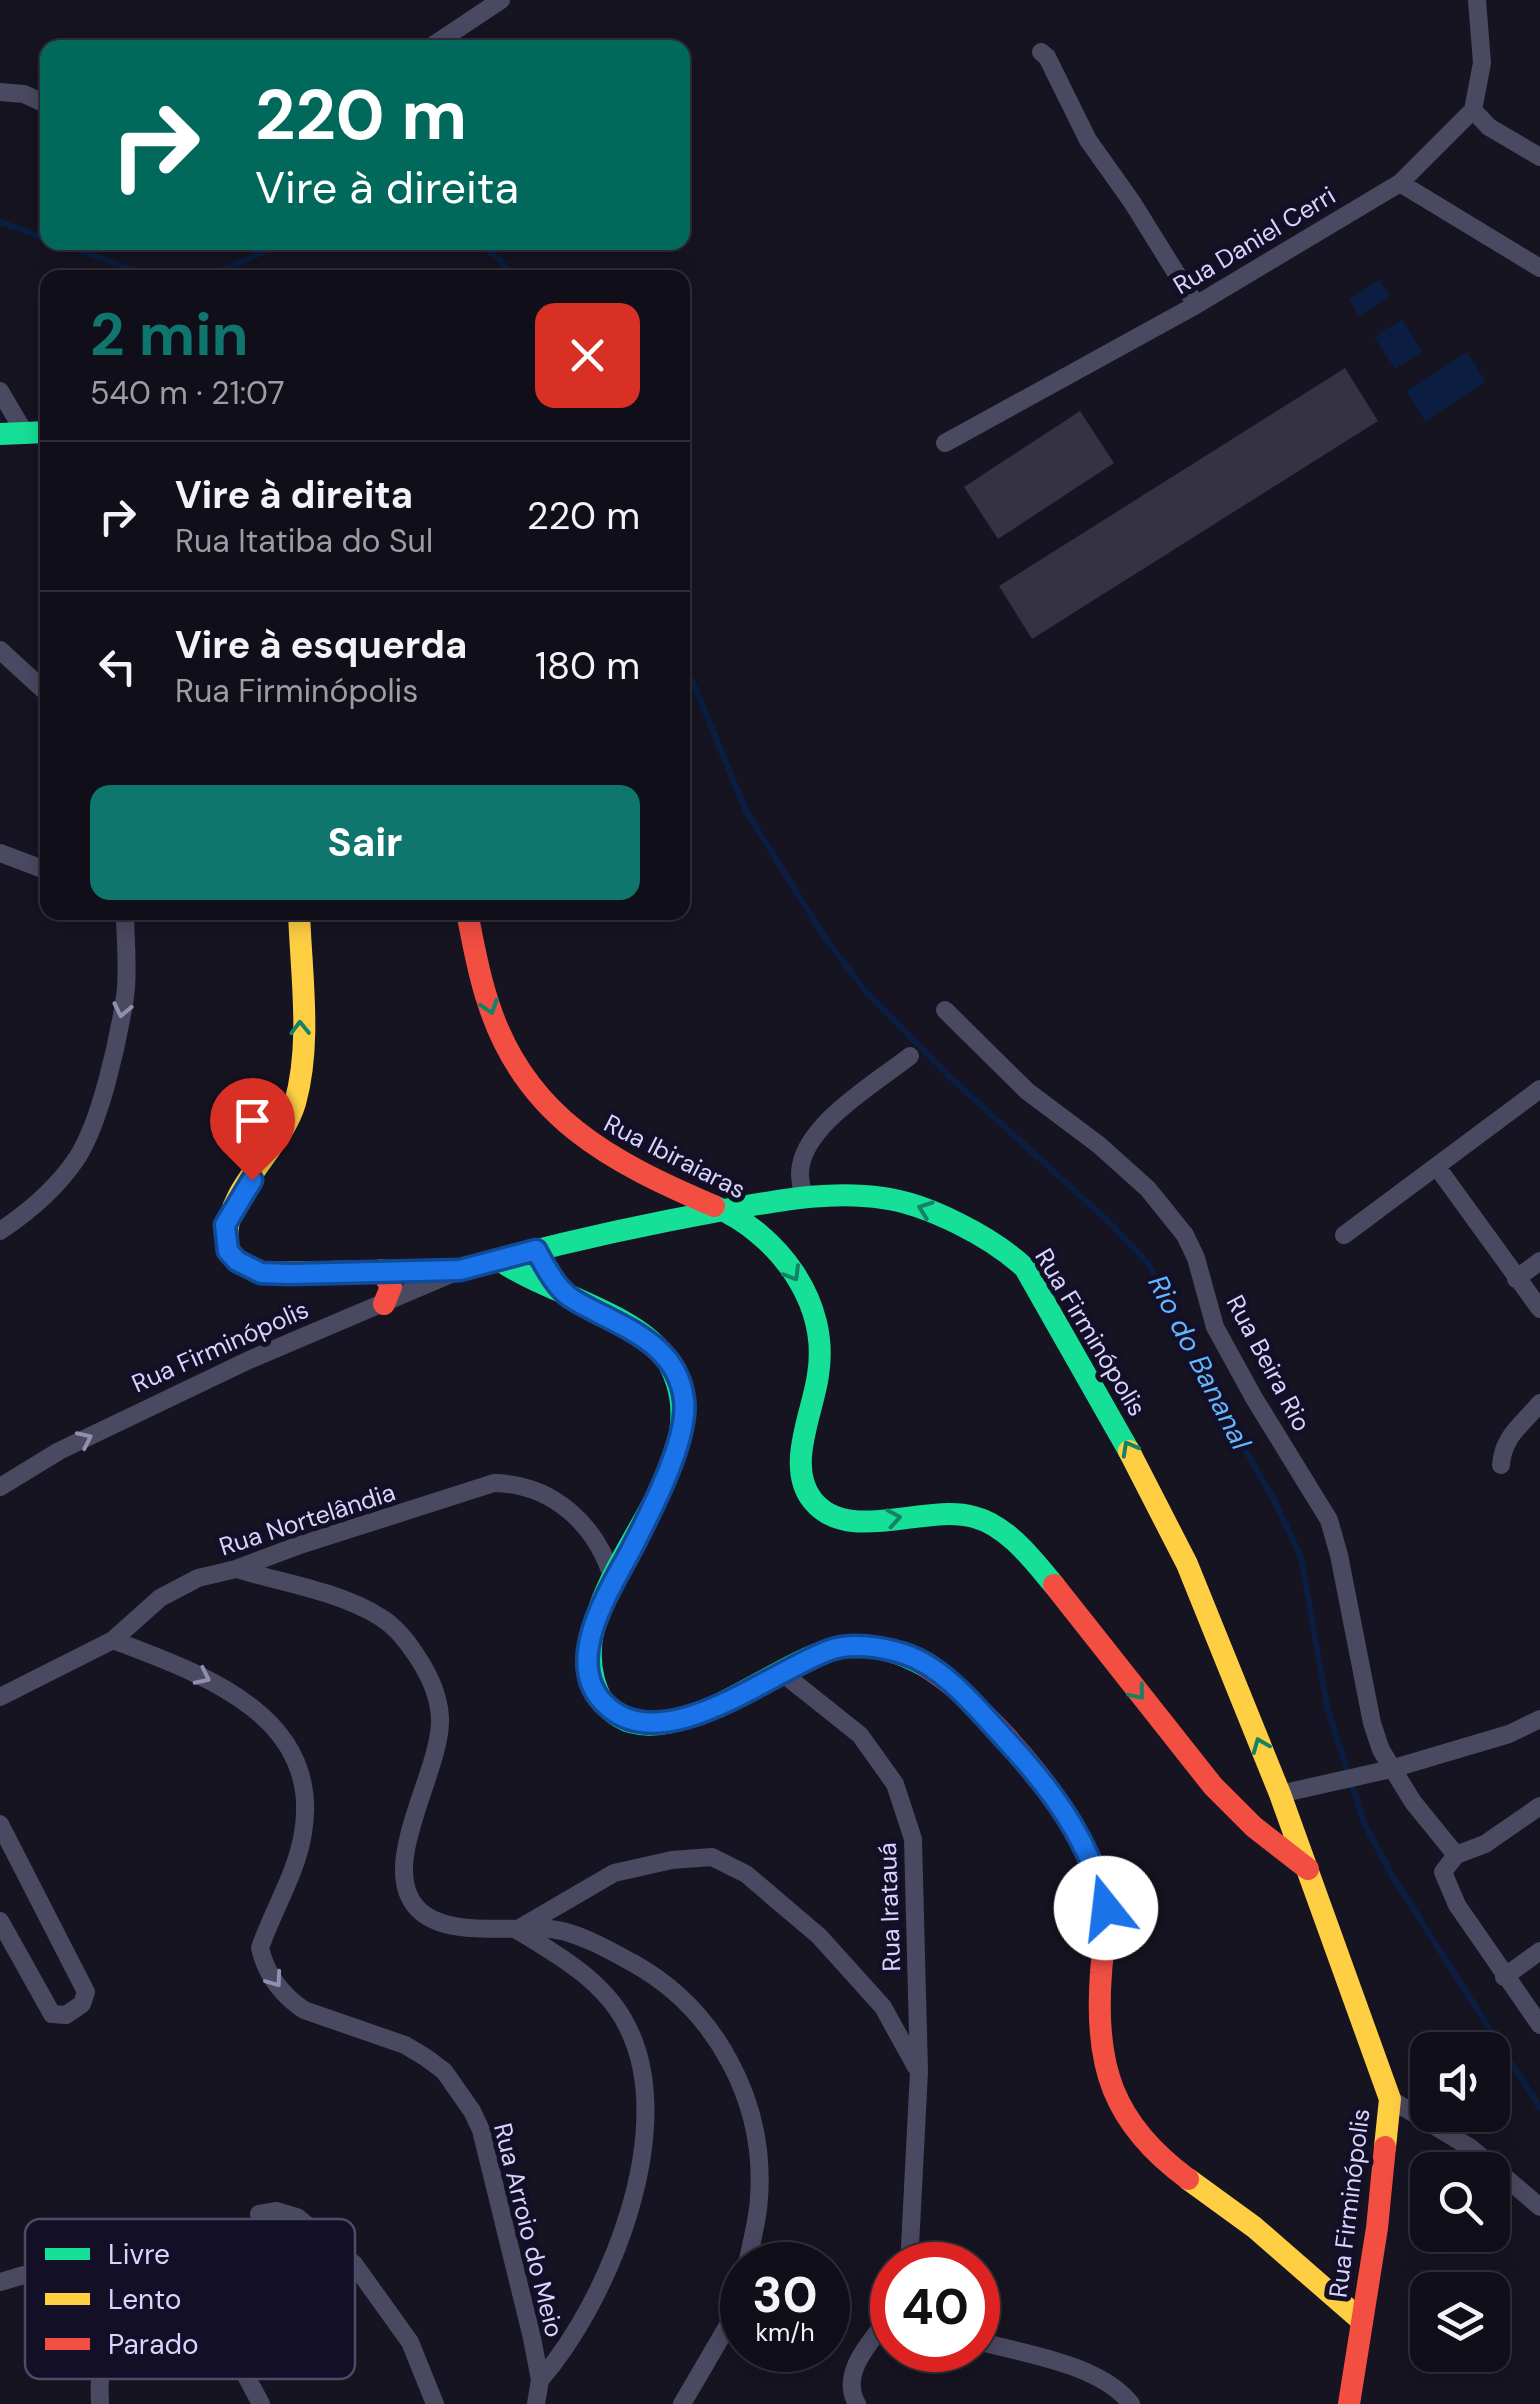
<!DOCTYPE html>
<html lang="pt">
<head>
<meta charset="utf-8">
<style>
  body { margin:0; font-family:"DM Sans",sans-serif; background:#191822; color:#f1f3f6; height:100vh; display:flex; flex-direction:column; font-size:38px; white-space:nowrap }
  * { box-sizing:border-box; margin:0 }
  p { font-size:32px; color:#9c9ca2 }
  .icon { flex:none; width:55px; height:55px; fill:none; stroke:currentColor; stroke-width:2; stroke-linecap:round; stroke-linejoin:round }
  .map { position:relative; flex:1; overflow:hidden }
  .panel { position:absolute; left:40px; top:270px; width:650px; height:650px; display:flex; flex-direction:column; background:#100f19; border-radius:20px; box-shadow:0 5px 25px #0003,0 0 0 2px #302f38 }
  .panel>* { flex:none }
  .guide { position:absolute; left:40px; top:40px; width:650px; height:210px; border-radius:20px; box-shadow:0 5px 25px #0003,0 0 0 2px #302f38; background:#00695c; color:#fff; overflow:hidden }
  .buttons { position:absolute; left:1410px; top:2032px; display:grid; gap:20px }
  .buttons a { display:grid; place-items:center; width:100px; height:100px; border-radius:20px; background:#100f19; box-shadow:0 5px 25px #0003,0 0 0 2px #302f38; font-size:50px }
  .speed { position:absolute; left:720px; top:2242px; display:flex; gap:20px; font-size:50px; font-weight:700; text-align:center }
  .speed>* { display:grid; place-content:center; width:130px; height:130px; border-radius:50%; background:#100f19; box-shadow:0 5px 25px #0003,0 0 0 2px #302f38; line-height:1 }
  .speed small { font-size:25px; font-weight:400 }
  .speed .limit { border:15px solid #d22; background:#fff; color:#111 }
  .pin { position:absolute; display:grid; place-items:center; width:85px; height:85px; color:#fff; margin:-102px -42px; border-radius:50% 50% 50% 0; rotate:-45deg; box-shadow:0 0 10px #0007 }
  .pin .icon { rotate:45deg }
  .me { position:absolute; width:110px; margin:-55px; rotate:344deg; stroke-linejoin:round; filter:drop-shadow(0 0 8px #0008) }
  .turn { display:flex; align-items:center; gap:35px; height:210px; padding:0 50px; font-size:45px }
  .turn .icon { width:130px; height:130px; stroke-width:2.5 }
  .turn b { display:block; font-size:70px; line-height:85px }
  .round { display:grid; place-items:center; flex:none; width:105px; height:105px; border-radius:20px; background:#191822 }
  .headline { display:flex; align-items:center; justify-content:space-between; height:170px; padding:0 50px }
  h1 { font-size:60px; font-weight:700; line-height:75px; color:#0f766e }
  .action { display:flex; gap:20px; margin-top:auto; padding:20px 50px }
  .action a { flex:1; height:115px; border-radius:20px; background:#0f766e; color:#fff; font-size:40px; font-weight:700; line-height:115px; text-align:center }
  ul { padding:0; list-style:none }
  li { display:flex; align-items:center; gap:30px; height:150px; padding:0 50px; border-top:2px solid #302f38 }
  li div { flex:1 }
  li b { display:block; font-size:38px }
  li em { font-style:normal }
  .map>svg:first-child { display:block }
  .water { fill:#0b1e41 }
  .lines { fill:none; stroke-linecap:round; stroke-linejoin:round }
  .stream { stroke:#0b1e41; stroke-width:6 }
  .building { fill:#343243 }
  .street { stroke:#4a4962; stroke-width:18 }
  .fast { stroke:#16e098; stroke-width:22 }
  .slow { stroke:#ffcf43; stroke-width:22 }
  .jam { stroke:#f24e42; stroke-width:22 }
  .oneway { stroke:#158265 }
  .oneway2 { stroke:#928eb0 }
  .route-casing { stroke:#114b97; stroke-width:25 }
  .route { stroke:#1a73e8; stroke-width:18 }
  .labels { text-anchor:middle; stroke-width:10; stroke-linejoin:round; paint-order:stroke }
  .street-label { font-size:25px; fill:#d9d4ff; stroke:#130f26 }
  .water-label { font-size:28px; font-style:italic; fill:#62b6ff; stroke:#130f26 }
  .key { fill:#130f26; stroke:#4e4a67; stroke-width:2.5 }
  .key-label { font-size:28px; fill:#d9d4ff }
</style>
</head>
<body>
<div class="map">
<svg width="1540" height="2404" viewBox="0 0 1540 2404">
  <rect width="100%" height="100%" fill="#161421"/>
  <path class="water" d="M 1380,280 L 1390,297 L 1359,316 L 1349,299 Z
    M 1402,319 L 1423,352 L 1395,369 L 1374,337 Z
    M 1467,352 L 1486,382 L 1425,421 L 1406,391 Z"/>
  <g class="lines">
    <path class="stream" d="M 0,222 L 48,239
      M 56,242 L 155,278
      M 478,242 L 501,261 L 514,278
      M 204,278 L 286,242
      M 682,656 L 746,811 L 824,936 L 866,992 L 952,1079 L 1106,1219 L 1148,1263 L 1210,1389 L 1274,1500 L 1301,1557 L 1327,1707 L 1365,1825 L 1393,1877 L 1540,2108"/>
  </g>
  <path class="building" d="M 1345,368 L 1378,421 L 1032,639 L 999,586 Z
    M 1080,411 L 1114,463 L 998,539 L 964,487 Z"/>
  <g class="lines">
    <path class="street" d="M 429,48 L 501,0
      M 1041,52 L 1047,57 L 1088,140 L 1132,202 L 1196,305
      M 0,92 L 24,94 L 48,105
      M 1473,110 L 1489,127 L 1540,157
      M 1400,183 L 1540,268
      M 0,391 L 26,435
      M 945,443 L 1196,305 L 1400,183 L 1473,110 L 1482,63 L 1477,0
      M 0,650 L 48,694
      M 0,853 L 48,871
      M 945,1010 L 1027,1091 L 1099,1145 L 1148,1189 L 1185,1235 L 1196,1258 L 1215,1327 L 1254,1398 L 1329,1520 L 1339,1555 L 1372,1723 L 1381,1750 L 1413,1802 L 1456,1855
      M 1437,1167 L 1540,1309
      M 803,1197 C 802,1189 800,1181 800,1173 C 801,1126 876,1083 910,1056
      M 0,1231 C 30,1211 57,1188 77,1158 C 101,1121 118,1041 125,997 C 129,970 125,940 125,912
      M 1344,1235 L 1540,1089
      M 1516,1279 L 1540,1261
      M 1501,1465 C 1503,1436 1522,1425 1540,1403
      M 0,1487 L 59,1451 L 249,1360 L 451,1274
      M 236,1569 C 282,1583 339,1591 380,1617 C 395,1626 407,1641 416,1655 C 429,1674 439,1696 440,1718 C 442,1771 377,1865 417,1908 C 446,1940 518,1924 557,1930 C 581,1934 611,1951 633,1963 C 716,2009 766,2102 759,2198 C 758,2220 751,2243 747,2265
      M 113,1640 C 199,1673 323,1714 303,1833 C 297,1872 273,1910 260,1948 C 266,1974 282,1995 304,2010 L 405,2045 L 425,2057 L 444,2071 L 472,2111 L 481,2130 L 532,2338 L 540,2380 L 536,2404
      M 781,1672 L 860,1735 L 895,1784 L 913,1839 L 919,2072 L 909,2265
      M 0,1697 L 113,1640 L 160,1598 L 198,1578 L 236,1569 L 297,1546 L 494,1483 C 553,1484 597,1525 613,1580
      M 1280,1794 L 1391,1769 L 1509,1734 L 1540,1719
      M 0,1824 L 86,1992 L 82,2004 L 66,2015 L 52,2014 L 0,1921
      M 1456,1855 L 1443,1872 L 1457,1905 L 1540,2025
      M 1456,1855 L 1485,1844 L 1540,1806
      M 518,1929 L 614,1873 L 672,1860 L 712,1857 L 746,1874 L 819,1936 L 883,2007 L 916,2067
      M 517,1930 C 557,1954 604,1981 626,2024 C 681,2126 609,2301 540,2380
      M 1504,1977 L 1540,1951
      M 1390,2099 L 1471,2148 L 1540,2207
      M 0,2282 L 24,2275 L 40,2280 L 83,2360 L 101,2374
      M 323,2340 L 265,2236 L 259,2214 L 277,2211 L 297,2217 L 354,2264 L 410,2342 L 435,2404
      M 978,2341 C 1024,2354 1101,2364 1131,2404
      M 100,2404 C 100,2394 98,2381 102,2372 C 116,2343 180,2324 210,2322 L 227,2340 L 261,2404
      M 682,2404 L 734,2315 L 742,2288
      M 857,2404 C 838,2371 875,2338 892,2313"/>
    <path class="fast" d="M 0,434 L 48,432
      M 714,1206 C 778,1234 830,1302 818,1375 C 813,1413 785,1467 813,1501 C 849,1545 925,1503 974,1517 C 1008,1526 1033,1560 1054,1585
      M 499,1260 C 543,1291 635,1313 663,1354 C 737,1465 565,1570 594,1680 C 598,1694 605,1709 619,1717 C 679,1753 785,1653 845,1646 C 873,1643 901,1653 925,1666
      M 479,1265 C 560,1243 641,1225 724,1210 C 777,1201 829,1190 883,1198 C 928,1204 992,1237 1025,1268 L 1129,1451"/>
    <path class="slow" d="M 299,912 C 301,973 312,1043 295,1103 C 281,1150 227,1186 227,1238 C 227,1259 244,1264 261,1273 L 460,1270 L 479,1265
      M 1129,1451 L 1187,1564 L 1280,1794 L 1390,2099 L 1385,2147
      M 1188,2179 L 1254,2227 L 1362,2321"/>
    <path class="jam" d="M 467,912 C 473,942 478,973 488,1002 C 524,1117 611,1162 714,1206
      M 381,1270 L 391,1287 L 384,1304
      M 1054,1585 L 1213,1786 L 1254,1827 L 1308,1869
      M 925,1666 C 993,1709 1092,1825 1105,1905 C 1109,1927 1102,1951 1101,1973 C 1094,2065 1112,2123 1188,2179
      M 1349,2404 L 1377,2228 L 1385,2147"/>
  </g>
  <defs><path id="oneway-chevron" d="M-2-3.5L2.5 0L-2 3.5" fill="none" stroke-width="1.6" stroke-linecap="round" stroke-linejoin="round" transform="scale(2.5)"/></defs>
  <g class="oneway">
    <use href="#oneway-chevron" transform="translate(490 1007) rotate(72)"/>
    <use href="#oneway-chevron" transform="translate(300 1028) rotate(-91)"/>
    <use href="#oneway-chevron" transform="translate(925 1209) rotate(-160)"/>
    <use href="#oneway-chevron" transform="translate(793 1274) rotate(59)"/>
    <use href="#oneway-chevron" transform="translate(1129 1448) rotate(-119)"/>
    <use href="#oneway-chevron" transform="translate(894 1518) rotate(-10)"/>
    <use href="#oneway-chevron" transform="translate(1138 1693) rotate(51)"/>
    <use href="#oneway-chevron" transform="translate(1260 1745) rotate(-112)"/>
  </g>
  <g class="oneway2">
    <use href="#oneway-chevron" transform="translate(122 1010) rotate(102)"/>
    <use href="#oneway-chevron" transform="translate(85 1439) rotate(-25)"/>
    <use href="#oneway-chevron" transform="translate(203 1677) rotate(26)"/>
    <use href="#oneway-chevron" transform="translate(275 1980) rotate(54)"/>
  </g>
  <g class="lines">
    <defs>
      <path id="route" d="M 252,1180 L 225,1225 L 228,1251 L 237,1261 L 261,1273 L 290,1274 L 460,1270 L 536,1250 C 545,1266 556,1288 571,1298 C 614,1325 677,1339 684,1400 C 689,1439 650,1513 632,1548 C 610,1590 559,1665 608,1707 C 666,1758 771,1671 830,1650 C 851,1642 882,1647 904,1654 C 945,1667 979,1711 1007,1741 C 1053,1791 1090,1841 1106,1908"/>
    </defs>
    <use href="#route" class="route-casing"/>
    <use href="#route" class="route"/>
  </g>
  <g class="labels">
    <g class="street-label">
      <text transform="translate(1254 240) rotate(-31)" y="9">Rua Daniel Cerri</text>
      <text transform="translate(675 1156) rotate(27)" y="9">Rua Ibiraiaras</text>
      <text transform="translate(1091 1332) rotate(59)" y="9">Rua Firminópolis</text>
      <text transform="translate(220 1346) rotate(-24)" y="9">Rua Firminópolis</text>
      <text transform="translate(1269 1363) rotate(62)" y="9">Rua Beira Rio</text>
      <text transform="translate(307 1519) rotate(-18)" y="9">Rua Nortelândia</text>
      <text transform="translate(889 1907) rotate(-92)" y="9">Rua Iratauá</text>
      <text transform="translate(1349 2203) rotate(-83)" y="9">Rua Firminópolis</text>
      <text transform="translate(529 2230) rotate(76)" y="9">Rua Arroio do Meio</text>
    </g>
    <g class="water-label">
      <text transform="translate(1200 1362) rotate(63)" y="10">Rio do Bananal</text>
    </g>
  </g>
  <rect x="25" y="2219" width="330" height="160" rx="15" class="key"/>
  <rect x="45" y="2248" width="45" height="12" fill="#16e098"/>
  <rect x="45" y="2293" width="45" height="12" fill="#ffcf43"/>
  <rect x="45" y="2338" width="45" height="12" fill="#f24e42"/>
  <g class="key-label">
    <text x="108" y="2264">Livre</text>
    <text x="108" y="2309">Lento</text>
    <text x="108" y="2354">Parado</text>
  </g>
</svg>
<div class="buttons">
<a><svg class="icon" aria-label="sound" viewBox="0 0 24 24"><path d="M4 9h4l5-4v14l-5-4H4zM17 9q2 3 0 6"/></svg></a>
<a><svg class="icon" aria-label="search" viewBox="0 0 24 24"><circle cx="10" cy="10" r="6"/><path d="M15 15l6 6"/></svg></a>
<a><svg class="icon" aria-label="layers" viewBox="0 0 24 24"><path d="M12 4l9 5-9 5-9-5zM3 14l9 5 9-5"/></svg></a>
</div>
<div class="speed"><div>30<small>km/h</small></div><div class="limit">40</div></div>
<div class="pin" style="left:252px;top:1180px;background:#d93025"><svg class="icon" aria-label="arrive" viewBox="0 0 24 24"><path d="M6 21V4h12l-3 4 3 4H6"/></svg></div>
<svg class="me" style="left:1106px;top:1908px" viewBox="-20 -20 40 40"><circle r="19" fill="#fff"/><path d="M0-13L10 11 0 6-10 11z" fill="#1a73e8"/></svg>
<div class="guide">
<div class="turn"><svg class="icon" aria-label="right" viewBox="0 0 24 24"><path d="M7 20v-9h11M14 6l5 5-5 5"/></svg><div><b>220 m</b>Vire à direita</div></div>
</div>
<section class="panel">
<div class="headline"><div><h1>2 min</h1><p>540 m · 21:07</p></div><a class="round" style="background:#d93025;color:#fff"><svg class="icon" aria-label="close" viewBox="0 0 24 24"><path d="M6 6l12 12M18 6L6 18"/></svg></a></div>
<ul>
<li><svg class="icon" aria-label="right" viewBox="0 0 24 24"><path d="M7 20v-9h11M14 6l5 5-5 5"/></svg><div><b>Vire à direita</b><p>Rua Itatiba do Sul</p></div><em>220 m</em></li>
<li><svg class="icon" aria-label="left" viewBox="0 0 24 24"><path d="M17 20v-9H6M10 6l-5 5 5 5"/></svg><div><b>Vire à esquerda</b><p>Rua Firminópolis</p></div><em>180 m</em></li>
</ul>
<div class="action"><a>Sair</a></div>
</section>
</div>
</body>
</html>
